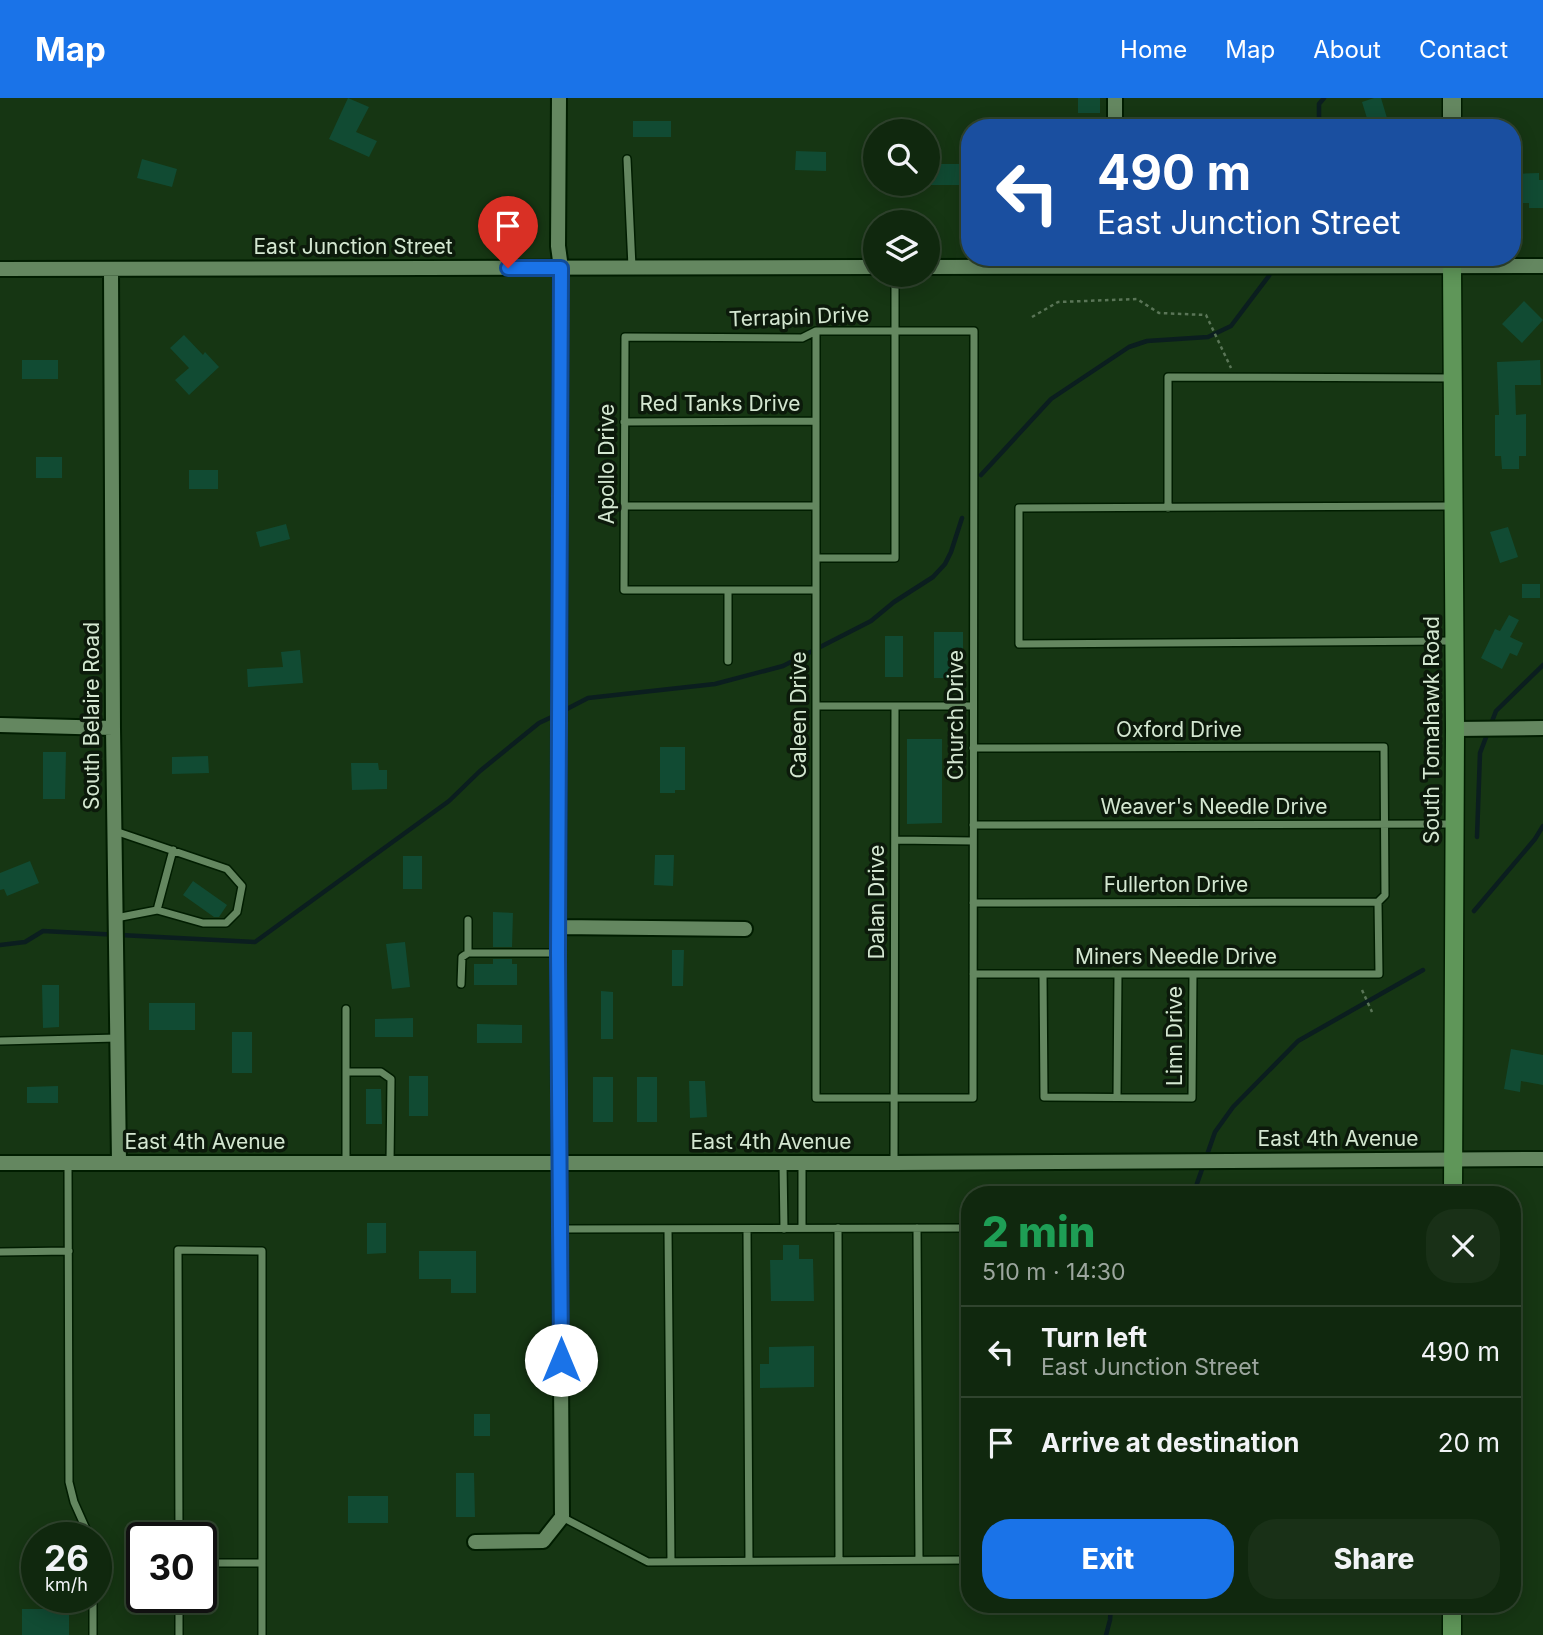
<!DOCTYPE html>
<html lang="en">
<head>
<meta charset="utf-8">
<style>
  body { margin:0; font-family:Inter,sans-serif; background:#193017; color:#f1f3f6; height:100vh; display:flex; flex-direction:column; font-size:26px; white-space:nowrap }
  * { box-sizing:border-box; margin:0 }
  p { font-size:23px; color:#9ca69e }
  .icon { flex:none; width:38px; height:38px; fill:none; stroke:currentColor; stroke-width:2; stroke-linecap:round; stroke-linejoin:round }
  .map { position:relative; flex:1; overflow:hidden }
  .panel { position:absolute; left:961px; top:1088px; width:560px; height:427px; display:flex; flex-direction:column; background:#10280e; border-radius:28px; box-shadow:0 4px 18px #0003,0 0 0 2px #30442e }
  .panel>* { flex:none }
  .guide { position:absolute; left:961px; top:21px; width:560px; height:147px; border-radius:28px; box-shadow:0 4px 18px #0003,0 0 0 2px #30442e; background:#1a4fa0; color:#fff; overflow:hidden }
  .buttons { position:absolute; left:863px; top:21px; display:grid; gap:14px }
  .buttons a { display:grid; place-items:center; width:77px; height:77px; border-radius:50%; background:#10280e; box-shadow:0 4px 18px #0003,0 0 0 2px #30442e; font-size:35px }
  .speed { position:absolute; left:21px; top:1424px; display:flex; gap:14px; font-size:35px; font-weight:700; text-align:center }
  .speed>* { display:grid; place-content:center; width:91px; height:91px; border-radius:50%; background:#10280e; box-shadow:0 4px 18px #0003,0 0 0 2px #30442e; line-height:1 }
  .speed small { font-size:18px; font-weight:400 }
  .speed .limit { border:4px solid #111; border-radius:10px; background:#fff; color:#111 }
  .pin { position:absolute; display:grid; place-items:center; width:60px; height:60px; color:#fff; margin:-72px -30px; border-radius:50% 50% 50% 0; rotate:-45deg; box-shadow:0 0 7px #0007 }
  .pin .icon { rotate:45deg }
  .me { position:absolute; width:77px; margin:-38px; rotate:0deg; stroke-linejoin:round; filter:drop-shadow(0 0 5px #0008) }
  .turn { display:flex; align-items:center; gap:24px; height:147px; padding:0 21px; font-size:32px }
  .turn .icon { width:91px; height:91px; stroke-width:2.5 }
  .turn b { display:block; font-size:49px; line-height:60px }
  .round { display:grid; place-items:center; flex:none; width:74px; height:74px; border-radius:28px; background:#193017 }
  .overview { display:flex; align-items:center; justify-content:space-between; height:119px; padding:0 21px }
  h1 { font-size:42px; font-weight:800; line-height:52px; color:#1e9e55 }
  .button { display:flex; gap:14px; margin-top:auto; padding:14px 21px }
  .button a { flex:1; height:80px; border-radius:28px; background:#1a73e8; color:#fff; font-size:28px; font-weight:800; line-height:80px; text-align:center }
  .button a+a { background:#193017; color:#f1f3f6 }
  ul { padding:0; list-style:none }
  li { display:flex; align-items:center; gap:21px; height:91px; padding:0 21px; border-top:2px solid #30442e }
  li div { flex:1 }
  li b { display:block; font-size:26px }
  li em { font-style:normal }
  header { display:flex; align-items:center; gap:42px; box-sizing:border-box; height:98px; padding:0 35px; background:#1a73e8; color:#fff }
  header strong { font-size:33px }
  nav { display:flex; gap:38px; margin-inline-start:auto; font-size:24px }
  .map>svg:first-child { display:block }
  .lines { fill:none; stroke-linecap:round; stroke-linejoin:round }
  .stream { stroke:#0b1e1f; stroke-width:4.5 }
  .building { fill:#114b33 }
  .service-casing { stroke:#001d00; stroke-width:10 }
  .minor-casing { stroke:#001d00; stroke-width:18 }
  .tertiary-casing { stroke:#001d00; stroke-width:21 }
  .secondary-casing { stroke:#001d00; stroke-width:21 }
  .path { stroke:#5a7557; stroke-width:2.5; stroke-dasharray:3.5 3.5; stroke-linecap:butt }
  .service { stroke:#648760; stroke-width:7 }
  .minor { stroke:#648760; stroke-width:14 }
  .tertiary { stroke:#648760; stroke-width:18 }
  .secondary { stroke:#5f9659; stroke-width:18 }
  .route-casing { stroke:#114b97; stroke-width:18 }
  .route { stroke:#1a73e8; stroke-width:12 }
  .labels { text-anchor:middle; stroke-width:7; stroke-linejoin:round; paint-order:stroke }
  .street-label { font-size:21px; fill:#d4e7d1; stroke:#0c1a0b }
</style>
</head>
<body>
<header>
<strong>Map</strong>
<nav><a>Home</a><a>Map</a><a>About</a><a>Contact</a></nav>
</header>
<div class="map">
<svg width="1543" height="1537" viewBox="0 0 1543 1537">
  <rect width="100%" height="100%" fill="#163613"/>
  <g class="lines">
    <path class="stream" d="M 1319,30 L 1319,6 L 1324,0
      M 981,377 L 1051,301 L 1129,249 L 1147,243 L 1208,239 L 1231,228 L 1274,171
      M 563,613 L 588,600 L 715,586 L 783,568 L 871,523 L 894,504 L 933,479 L 945,466 L 951,454 L 962,420
      M 1491,626 L 1496,613 L 1543,567
      M 1477,739 L 1480,655 L 1488,634
      M 1474,813 L 1535,741 L 1543,728
      M 0,847 L 25,844 L 43,833 L 255,844 L 449,703 L 480,673 L 539,625 L 556,617
      M 1193,1097 L 1215,1034 L 1233,1009 L 1298,943 L 1423,872
      M 1106,1537 L 1110,1522 L 1111,1507"/>
  </g>
  <path class="building" d="M 348,0 L 369,9 L 356,34 L 377,43 L 369,59 L 329,41 Z
    M 1078,0 L 1100,0 L 1100,15 L 1078,15 Z
    M 1374,0 L 1381,0 L 1390,30 L 1370,30 L 1362,4 Z
    M 633,23 L 671,23 L 671,39 L 633,39 Z
    M 796,53 L 826,54 L 826,73 L 795,72 Z
    M 142,61 L 177,71 L 172,89 L 137,80 Z
    M 928,66 L 963,66 L 963,87 L 928,87 Z
    M 1539,75 L 1539,82 L 1543,82 L 1543,110 L 1529,110 L 1529,105 L 1514,105 L 1513,76 Z
    M 1524,203 L 1543,222 L 1522,245 L 1502,226 Z
    M 184,237 L 203,257 L 205,254 L 219,269 L 189,297 L 175,282 L 189,270 L 170,250 Z
    M 22,262 L 58,262 L 58,281 L 22,281 Z
    M 1540,262 L 1541,287 L 1515,287 L 1516,317 L 1526,316 L 1526,358 L 1519,358 L 1519,371 L 1502,371 L 1501,358 L 1495,358 L 1495,317 L 1499,317 L 1497,264 Z
    M 36,359 L 62,359 L 62,380 L 36,380 Z
    M 189,372 L 218,372 L 218,391 L 189,391 Z
    M 286,426 L 290,441 L 260,449 L 256,434 Z
    M 1508,429 L 1518,459 L 1500,465 L 1490,434 Z
    M 1522,486 L 1540,486 L 1540,500 L 1522,500 Z
    M 1509,517 L 1519,522 L 1510,539 L 1523,545 L 1517,558 L 1510,555 L 1502,571 L 1481,560 L 1495,531 L 1500,533 Z
    M 934,534 L 963,534 L 963,580 L 934,580 Z
    M 885,538 L 903,538 L 903,579 L 885,579 Z
    M 300,552 L 303,585 L 248,589 L 247,571 L 283,569 L 281,554 Z
    M 907,641 L 942,641 L 942,725 L 907,726 Z
    M 660,649 L 685,649 L 685,692 L 675,692 L 675,695 L 660,695 Z
    M 43,654 L 66,654 L 65,701 L 43,701 Z
    M 208,658 L 209,675 L 172,676 L 172,659 Z
    M 351,665 L 378,665 L 379,672 L 387,672 L 387,691 L 352,692 Z
    M 655,757 L 674,757 L 673,788 L 654,787 Z
    M 403,758 L 422,758 L 422,791 L 403,791 Z
    M 30,763 L 39,785 L 7,798 L 4,791 L 0,792 L 0,775 Z
    M 193,783 L 227,807 L 219,819 L 214,819 L 183,797 Z
    M 493,814 L 513,815 L 512,849 L 493,849 Z
    M 405,844 L 410,889 L 392,891 L 386,846 Z
    M 672,852 L 684,852 L 683,888 L 672,888 Z
    M 493,861 L 512,861 L 512,866 L 517,866 L 517,887 L 474,887 L 474,866 L 493,866 Z
    M 42,887 L 59,887 L 59,929 L 43,930 Z
    M 601,893 L 613,894 L 613,941 L 601,941 Z
    M 149,905 L 195,905 L 195,932 L 149,932 Z
    M 413,920 L 413,939 L 375,939 L 375,921 Z
    M 477,926 L 522,927 L 522,945 L 477,945 Z
    M 232,934 L 252,934 L 252,975 L 232,975 Z
    M 1511,951 L 1543,957 L 1543,987 L 1521,983 L 1520,994 L 1504,991 Z
    M 409,978 L 428,978 L 428,1018 L 409,1018 Z
    M 593,979 L 613,979 L 613,1024 L 593,1024 Z
    M 637,979 L 657,979 L 657,1024 L 637,1024 Z
    M 689,983 L 705,983 L 707,1019 L 690,1020 Z
    M 58,988 L 58,1005 L 27,1005 L 27,989 Z
    M 366,991 L 381,991 L 382,1026 L 366,1026 Z
    M 367,1125 L 386,1125 L 386,1155 L 367,1156 Z
    M 783,1147 L 799,1147 L 799,1161 L 813,1161 L 814,1203 L 771,1203 L 770,1162 L 783,1162 Z
    M 419,1153 L 476,1153 L 476,1195 L 451,1195 L 451,1181 L 419,1181 Z
    M 814,1248 L 814,1289 L 760,1290 L 760,1266 L 769,1266 L 769,1249 Z
    M 474,1316 L 490,1316 L 490,1338 L 474,1338 Z
    M 456,1375 L 474,1375 L 475,1419 L 456,1419 Z
    M 348,1398 L 388,1398 L 388,1425 L 348,1425 Z
    M 22,1511 L 69,1511 L 69,1537 L 22,1537 Z"/>
  <g class="lines">
    <defs>
      <path id="service" d="M 627,61 L 632,169
        M 816,233 L 816,1000 L 973,1000 L 974,233 L 816,233 L 802,240 L 625,239 L 624,492 L 816,492
        M 624,324 L 816,323
        M 624,408 L 816,408
        M 1168,410 L 1168,279 L 1453,280
        M 816,460 L 895,460 L 895,177
        M 728,492 L 728,563
        M 1454,543 L 1019,546 L 1019,410 L 1454,408
        M 816,608 L 973,608
        M 973,727 L 1454,726
        M 115,733 L 227,771 L 242,788 L 237,814 L 226,825 L 203,825 L 157,812 L 116,820
        M 895,742 L 973,743
        M 973,805 L 1378,804
        M 157,812 L 173,752
        M 468,855 L 558,855
        M 973,876 L 1379,876 L 1378,804 L 1385,797 L 1384,649 L 973,650
        M 1043,876 L 1044,999 L 1192,1000 L 1193,876
        M 461,886 L 462,859 L 468,855 L 468,822
        M 346,911 L 346,1065
        M 0,943 L 117,940
        M 346,974 L 381,974 L 391,981 L 390,1065
        M 1117,999 L 1118,876
        M 68,1065 L 69,1384 L 74,1404 L 90,1440
        M 802,1065 L 802,1130
        M 894,1065 L 895,608
        M 783,1066 L 784,1131
        M 838,1130 L 839,1463
        M 917,1130 L 919,1462
        M 561,1131 L 970,1130
        M 668,1131 L 671,1464
        M 747,1131 L 749,1463
        M 0,1154 L 69,1153
        M 562,1419 L 648,1464 L 970,1462
        M 179,1440 L 178,1152 L 262,1153 L 262,1537
        M 201,1465 L 262,1465
        M 93,1500 L 93,1537
        M 179,1500 L 179,1537"/>
      <path id="minor" d="M 1115,0 L 1115,30
        M 928,169 L 1543,168
        M 0,171 L 875,169
        M 111,171 L 113,630 L 119,1064
        M 0,627 L 113,630
        M 1455,631 L 1543,630
        M 558,829 L 745,831
        M 0,1065 L 894,1065 L 1543,1061
        M 475,1444 L 543,1443 L 562,1419 L 558,855 L 561,170 L 558,148 L 559,0"/>
      <path id="tertiary" d="M 1452,0 L 1452,30"/>
      <path id="secondary" d="M 1452,168 L 1455,631 L 1453,1097
        M 1452,1507 L 1452,1537"/>
    </defs>
    <use href="#service" class="service-casing"/>
    <use href="#minor" class="minor-casing"/>
    <use href="#tertiary" class="tertiary-casing"/>
    <use href="#secondary" class="secondary-casing"/>
    <path class="path" d="M 1032,219 L 1058,204 L 1137,201 L 1159,215 L 1206,217 L 1231,270
      M 1362,892 L 1372,914"/>
    <use href="#service" class="service"/>
    <use href="#minor" class="minor"/>
    <use href="#tertiary" class="tertiary"/>
    <use href="#secondary" class="secondary"/>
  </g>
  <g class="lines">
    <defs>
      <path id="route" d="M 508,170 L 561,170 L 558,855 L 561,1262"/>
    </defs>
    <use href="#route" class="route-casing"/>
    <use href="#route" class="route"/>
  </g>
  <g class="labels">
    <g class="street-label">
      <text x="353" y="156">East Junction Street</text>
      <text transform="translate(799 219) rotate(-2)" y="7">Terrapin Drive</text>
      <text x="720" y="313">Red Tanks Drive</text>
      <text transform="translate(607 366) rotate(-90)" y="7">Apollo Drive</text>
      <text transform="translate(799 617) rotate(-90)" y="7">Caleen Drive</text>
      <text transform="translate(956 617) rotate(-90)" y="7">Church Drive</text>
      <text transform="translate(92 618) rotate(-90)" y="7">South Belaire Road</text>
      <text x="1179" y="639">Oxford Drive</text>
      <text transform="translate(1432 632) rotate(-90)" y="7">South Tomahawk Road</text>
      <text x="1214" y="716">Weaver's Needle Drive</text>
      <text x="1176" y="794">Fullerton Drive</text>
      <text transform="translate(877 804) rotate(-90)" y="7">Dalan Drive</text>
      <text x="1176" y="866">Miners Needle Drive</text>
      <text transform="translate(1175 938) rotate(-90)" y="7">Linn Drive</text>
      <text x="1338" y="1048">East 4th Avenue</text>
      <text x="205" y="1051">East 4th Avenue</text>
      <text x="771" y="1051">East 4th Avenue</text>
    </g>
  </g>
</svg>
<div class="buttons">
<a><svg class="icon" aria-label="search" viewBox="0 0 24 24"><circle cx="10" cy="10" r="6"/><path d="M15 15l6 6"/></svg></a>
<a><svg class="icon" aria-label="layers" viewBox="0 0 24 24"><path d="M12 4l9 5-9 5-9-5zM3 14l9 5 9-5"/></svg></a>
</div>
<div class="speed"><div>26<small>km/h</small></div><div class="limit">30</div></div>
<div class="pin" style="left:508px;top:170px;background:#d93025"><svg class="icon" aria-label="arrive" viewBox="0 0 24 24"><path d="M6 21V4h12l-3 4 3 4H6"/></svg></div>
<svg class="me" style="left:561px;top:1262px" viewBox="-20 -20 40 40"><circle r="19" fill="#fff"/><path d="M0-13L10 11 0 6-10 11z" fill="#1a73e8"/></svg>
<div class="guide">
<div class="turn"><svg class="icon" aria-label="left" viewBox="0 0 24 24"><path d="M17 20v-9H6M10 6l-5 5 5 5"/></svg><div><b>490 m</b>East Junction Street</div></div>
</div>
<section class="panel">
<div class="overview"><div><h1>2 min</h1><p>510 m · 14:30</p></div><a class="round"><svg class="icon" aria-label="close" viewBox="0 0 24 24"><path d="M6 6l12 12M18 6L6 18"/></svg></a></div>
<ul>
<li><svg class="icon" aria-label="left" viewBox="0 0 24 24"><path d="M17 20v-9H6M10 6l-5 5 5 5"/></svg><div><b>Turn left</b><p>East Junction Street</p></div><em>490 m</em></li>
<li><svg class="icon" aria-label="arrive" viewBox="0 0 24 24"><path d="M6 21V4h12l-3 4 3 4H6"/></svg><div><b>Arrive at destination</b></div><em>20 m</em></li>
</ul>
<div class="button"><a>Exit</a><a>Share</a></div>
</section>
</div>
</body>
</html>
